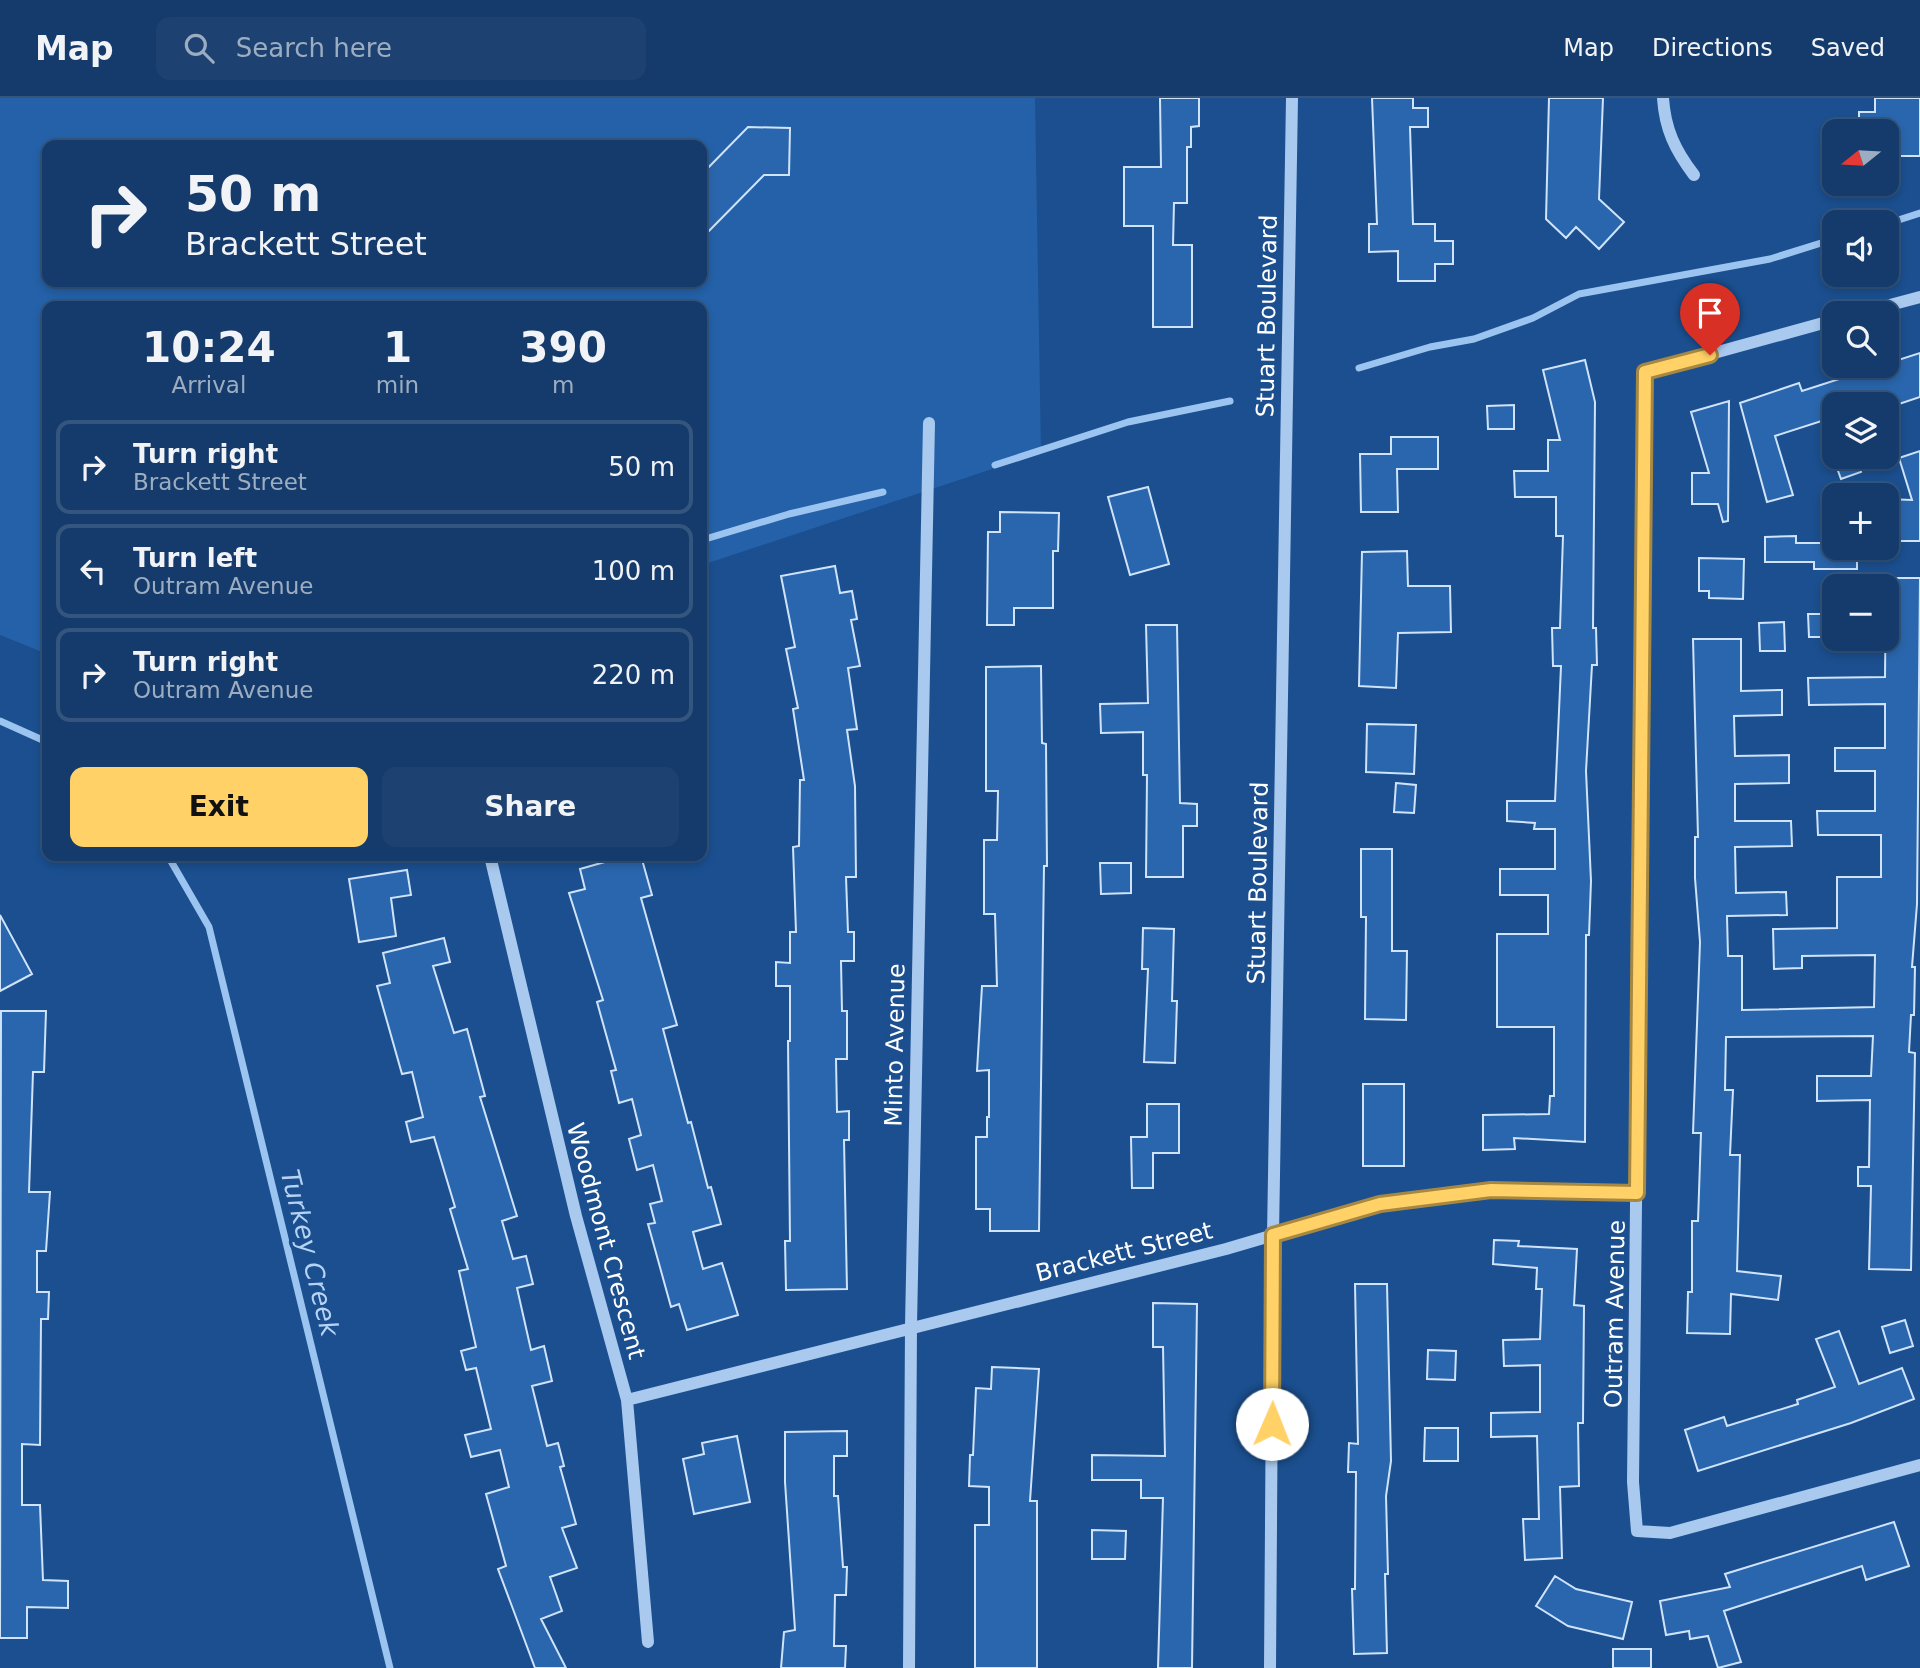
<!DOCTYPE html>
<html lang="en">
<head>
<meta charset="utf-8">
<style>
  body { margin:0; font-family:"DejaVu Sans",sans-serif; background:#1d4271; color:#f1f3f6; height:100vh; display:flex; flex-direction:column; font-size:26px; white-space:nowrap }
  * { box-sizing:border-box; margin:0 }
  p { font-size:23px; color:#9dadc1 }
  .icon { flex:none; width:38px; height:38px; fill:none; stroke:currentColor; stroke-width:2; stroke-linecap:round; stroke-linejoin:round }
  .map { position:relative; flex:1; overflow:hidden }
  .sheet { position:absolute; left:42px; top:203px; width:665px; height:560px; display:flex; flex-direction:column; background:#143b6b; border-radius:14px; box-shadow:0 4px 10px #0003,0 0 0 2px #33557e }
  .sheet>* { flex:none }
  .hud { position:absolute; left:42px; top:42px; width:665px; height:147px; border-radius:14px; box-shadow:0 4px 10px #0003,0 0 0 2px #33557e; background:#143b6b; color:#f1f3f6; overflow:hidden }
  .needle { width:46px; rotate:252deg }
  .tools { position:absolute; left:1822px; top:21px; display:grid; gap:14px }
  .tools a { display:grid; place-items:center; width:77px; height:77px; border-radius:14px; background:#143b6b; box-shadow:0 4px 10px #0003,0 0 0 2px #33557e; font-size:35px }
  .pin { position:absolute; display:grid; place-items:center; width:60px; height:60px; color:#fff; margin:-72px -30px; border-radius:50% 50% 50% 0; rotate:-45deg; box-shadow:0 0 7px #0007 }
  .pin .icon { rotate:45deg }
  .me { position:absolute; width:77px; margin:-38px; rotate:1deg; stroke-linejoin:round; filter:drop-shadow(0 0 5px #0008) }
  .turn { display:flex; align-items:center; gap:24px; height:147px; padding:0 28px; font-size:32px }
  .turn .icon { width:91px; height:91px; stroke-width:2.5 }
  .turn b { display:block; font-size:49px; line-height:60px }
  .eta { display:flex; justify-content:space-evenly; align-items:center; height:119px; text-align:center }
  .eta b { font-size:42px; font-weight:700; line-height:49px }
  .primary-button { display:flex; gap:14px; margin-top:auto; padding:14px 28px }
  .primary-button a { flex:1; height:80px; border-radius:14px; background:#ffd166; color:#111; font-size:28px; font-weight:700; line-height:80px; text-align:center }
  .primary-button a+a { background:#1d4271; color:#f1f3f6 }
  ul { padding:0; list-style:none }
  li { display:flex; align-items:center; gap:21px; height:94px; margin:0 14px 10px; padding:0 14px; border:4px solid #33557e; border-radius:14px }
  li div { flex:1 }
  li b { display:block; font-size:26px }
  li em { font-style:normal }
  header { display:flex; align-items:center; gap:42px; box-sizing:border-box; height:98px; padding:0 35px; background:#143b6b; border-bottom:2px solid #33557e }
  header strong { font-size:33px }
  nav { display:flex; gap:38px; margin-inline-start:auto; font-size:24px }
  .search { width:490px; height:63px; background:#1d4271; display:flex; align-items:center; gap:18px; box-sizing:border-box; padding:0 24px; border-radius:14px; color:#9dadc1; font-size:26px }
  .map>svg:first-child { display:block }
  .green { fill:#2461a8; fill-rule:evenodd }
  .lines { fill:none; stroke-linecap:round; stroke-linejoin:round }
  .stream { stroke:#9cc4f0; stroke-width:7 }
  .building { fill:#2a66ad; stroke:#cfe3fa; stroke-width:2 }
  .minor { stroke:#a9c9ee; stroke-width:12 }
  .route-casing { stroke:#a68842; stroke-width:18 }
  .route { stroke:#ffd166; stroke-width:12 }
  .labels { text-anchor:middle; stroke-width:7; stroke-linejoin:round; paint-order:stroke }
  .street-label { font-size:24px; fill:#fff; stroke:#1b4f8f }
  .water-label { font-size:26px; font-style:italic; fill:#b5d3f5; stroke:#1b4f8f }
</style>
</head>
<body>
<header>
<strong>Map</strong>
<div class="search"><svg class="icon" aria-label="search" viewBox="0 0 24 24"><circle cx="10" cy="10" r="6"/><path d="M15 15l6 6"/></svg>Search here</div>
<nav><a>Map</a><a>Directions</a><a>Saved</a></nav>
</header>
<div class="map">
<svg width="1920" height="1570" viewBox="0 0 1920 1570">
  <rect width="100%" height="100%" fill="#1b4f8f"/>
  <path class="green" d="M 0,0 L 1035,0 L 1041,355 L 702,467 L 702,208 L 47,208 L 47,556 L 0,537 ZM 47,47 L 702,47 L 702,184 L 47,184 Z"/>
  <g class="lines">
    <path class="stream" d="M 1886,126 L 1920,115
      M 1359,270 L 1430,249 L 1474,241 L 1533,220 L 1579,196 L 1770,161 L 1834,141
      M 995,367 L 1128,324 L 1230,303
      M 702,442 L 789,416 L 883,394
      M 0,623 L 47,644
      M 168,758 L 209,829 L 390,1570"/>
  </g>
  <path class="building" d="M 1160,0 L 1199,0 L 1199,28 L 1191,29 L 1191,49 L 1187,49 L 1187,105 L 1174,105 L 1173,147 L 1192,147 L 1192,229 L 1153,229 L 1153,128 L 1124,128 L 1124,69 L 1161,69 Z
    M 1372,0 L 1413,0 L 1413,10 L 1428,10 L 1428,29 L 1410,29 L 1413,126 L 1435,126 L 1435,143 L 1453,143 L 1453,166 L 1435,166 L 1435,183 L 1398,183 L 1398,153 L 1369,154 L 1369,126 L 1377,126 Z
    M 1549,0 L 1603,0 L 1599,101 L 1624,124 L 1599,151 L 1576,129 L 1566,140 L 1546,121 Z
    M 1875,0 L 1920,0 L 1920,58 L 1886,58 L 1886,33 L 1859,33 L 1859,14 L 1875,14 Z
    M 748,29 L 790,30 L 789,77 L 764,77 L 702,140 L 702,76 Z
    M 1920,255 L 1920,299 L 1899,306 L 1834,306 L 1834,319 L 1775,338 L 1793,397 L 1767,404 L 1740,305 L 1799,285 L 1802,293 Z
    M 1585,262 L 1595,304 L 1593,530 L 1596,530 L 1597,567 L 1592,567 L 1586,673 L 1591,783 L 1589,837 L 1586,837 L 1585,1044 L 1514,1040 L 1515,1051 L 1483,1052 L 1483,1017 L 1549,1016 L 1550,998 L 1554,998 L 1554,929 L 1497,929 L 1497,836 L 1548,836 L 1548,797 L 1500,797 L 1500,771 L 1555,771 L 1555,731 L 1534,731 L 1535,725 L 1507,723 L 1507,703 L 1555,703 L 1561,568 L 1553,568 L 1552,530 L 1560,530 L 1563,438 L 1556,438 L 1556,399 L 1515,399 L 1514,373 L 1548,373 L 1548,342 L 1560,342 L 1543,272 Z
    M 1729,303 L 1728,423 L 1723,424 L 1718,406 L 1692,406 L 1692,375 L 1709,375 L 1691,314 Z
    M 1514,307 L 1514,331 L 1488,331 L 1487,308 Z
    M 1391,339 L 1438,339 L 1438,371 L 1397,371 L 1398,414 L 1361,414 L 1360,356 L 1391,356 Z
    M 1920,353 L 1920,443 L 1886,443 L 1886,401 L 1912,402 L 1899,360 Z
    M 1833,359 L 1856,359 L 1861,374 L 1841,381 Z
    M 1148,389 L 1169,466 L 1130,477 L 1108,399 Z
    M 1000,414 L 1059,415 L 1058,453 L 1053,453 L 1053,510 L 1014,510 L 1014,527 L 987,527 L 988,434 L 1000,434 Z
    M 1796,438 L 1796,445 L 1834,445 L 1834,450 L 1857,450 L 1857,471 L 1814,471 L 1814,464 L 1765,464 L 1765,439 Z
    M 1407,453 L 1408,488 L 1450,488 L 1451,534 L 1398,535 L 1396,590 L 1359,588 L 1362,454 Z
    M 1699,460 L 1744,461 L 1743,501 L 1709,500 L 1709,493 L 1699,493 Z
    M 835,468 L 840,495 L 852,493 L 857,521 L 851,522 L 860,568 L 848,570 L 857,631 L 847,632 L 855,688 L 856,779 L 846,779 L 848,834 L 854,834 L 854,863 L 841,863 L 842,913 L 847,913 L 847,961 L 836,961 L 837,1014 L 849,1013 L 849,1042 L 844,1042 L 847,1191 L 786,1192 L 785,1143 L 790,1143 L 788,943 L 790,943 L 790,888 L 776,888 L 776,864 L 790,865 L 790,834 L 796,834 L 793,749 L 799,748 L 800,682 L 804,682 L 793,611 L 798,610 L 786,551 L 795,549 L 781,478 Z
    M 1886,480 L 1920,480 L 1917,806 L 1912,869 L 1915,869 L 1914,917 L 1911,917 L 1909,954 L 1915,955 L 1911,1172 L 1869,1171 L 1871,1088 L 1858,1088 L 1858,1069 L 1869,1069 L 1870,1002 L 1817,1003 L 1817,978 L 1871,978 L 1873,938 L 1726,939 L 1725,992 L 1733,992 L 1730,1057 L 1740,1057 L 1737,1173 L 1781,1178 L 1778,1202 L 1731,1196 L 1730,1236 L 1687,1235 L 1688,1194 L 1692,1194 L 1692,1123 L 1698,1123 L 1701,1035 L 1693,1035 L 1700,844 L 1695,780 L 1695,739 L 1698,739 L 1693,541 L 1741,541 L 1741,593 L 1782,592 L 1782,617 L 1734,618 L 1735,658 L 1789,657 L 1789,685 L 1735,686 L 1735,723 L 1791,723 L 1792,748 L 1735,749 L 1736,795 L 1786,794 L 1787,817 L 1727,818 L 1728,858 L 1742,858 L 1742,912 L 1874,909 L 1875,857 L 1802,858 L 1802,870 L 1774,871 L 1773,831 L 1837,830 L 1837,779 L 1881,779 L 1881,737 L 1818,737 L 1817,713 L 1875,713 L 1875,673 L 1835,673 L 1835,650 L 1885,650 L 1885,606 L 1809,607 L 1808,580 L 1885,579 Z
    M 1808,516 L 1834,516 L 1834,539 L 1809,539 Z
    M 1784,524 L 1785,553 L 1760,553 L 1759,525 Z
    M 1146,527 L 1177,527 L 1180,705 L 1197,706 L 1197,728 L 1183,728 L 1183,779 L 1146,779 L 1147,677 L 1143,677 L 1143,634 L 1101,635 L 1100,606 L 1148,605 Z
    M 1041,568 L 1042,645 L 1046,646 L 1047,768 L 1044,768 L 1039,1133 L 990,1133 L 990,1111 L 976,1111 L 976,1039 L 987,1039 L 987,1019 L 989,1019 L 989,972 L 977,973 L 982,888 L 997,888 L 995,816 L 984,816 L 984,742 L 997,742 L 998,693 L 986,693 L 986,569 Z
    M 1367,626 L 1416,627 L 1414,676 L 1366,674 Z
    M 1396,685 L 1416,687 L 1414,715 L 1394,714 Z
    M 1361,751 L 1392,751 L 1392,853 L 1407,853 L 1406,922 L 1365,921 L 1366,819 L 1361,819 Z
    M 626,758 L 641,758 L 652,797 L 641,800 L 677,927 L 663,931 L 688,1025 L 691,1024 L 708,1090 L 711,1089 L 721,1126 L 693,1134 L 703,1171 L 722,1165 L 738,1217 L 687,1232 L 679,1206 L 671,1209 L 648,1126 L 655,1125 L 650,1106 L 662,1103 L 653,1067 L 637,1072 L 629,1041 L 641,1037 L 632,1001 L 619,1005 L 611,973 L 616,972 L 597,904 L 603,902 L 569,795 L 585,791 L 580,771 Z
    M 1100,765 L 1131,765 L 1131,795 L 1101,796 Z
    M 407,772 L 411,797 L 391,800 L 396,838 L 359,844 L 349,781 Z
    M 0,817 L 32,876 L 0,893 Z
    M 1143,830 L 1174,831 L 1172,903 L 1177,903 L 1175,965 L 1144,964 L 1148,871 L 1142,871 Z
    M 444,840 L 450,864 L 433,868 L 454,935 L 467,931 L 485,998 L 480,999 L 517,1118 L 502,1123 L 513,1161 L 526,1158 L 533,1186 L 517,1190 L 531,1252 L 544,1248 L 552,1283 L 532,1288 L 547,1348 L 558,1345 L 564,1368 L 560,1369 L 576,1426 L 562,1430 L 577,1470 L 550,1479 L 562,1513 L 541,1521 L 566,1570 L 535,1570 L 498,1471 L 506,1468 L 486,1396 L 509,1389 L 500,1352 L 471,1359 L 465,1337 L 491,1331 L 476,1270 L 466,1272 L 461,1253 L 476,1249 L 459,1173 L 468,1171 L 450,1111 L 455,1109 L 434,1039 L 411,1044 L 406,1024 L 423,1019 L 412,974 L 402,976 L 377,888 L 390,885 L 383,855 Z
    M 1,913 L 46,913 L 44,974 L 33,974 L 29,1094 L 50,1094 L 46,1153 L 37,1153 L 37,1194 L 49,1194 L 48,1221 L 41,1221 L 40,1347 L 22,1346 L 22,1407 L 40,1407 L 43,1482 L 68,1483 L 68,1510 L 27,1509 L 27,1540 L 0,1540 Z
    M 1363,986 L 1404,986 L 1404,1068 L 1363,1068 Z
    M 1147,1006 L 1179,1006 L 1179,1055 L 1153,1055 L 1153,1090 L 1132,1090 L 1131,1039 L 1147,1039 Z
    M 1494,1142 L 1519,1143 L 1518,1148 L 1577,1151 L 1574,1207 L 1584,1208 L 1583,1325 L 1578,1325 L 1579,1388 L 1560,1389 L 1562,1460 L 1525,1462 L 1523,1421 L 1539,1421 L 1537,1338 L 1491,1339 L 1491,1315 L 1540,1314 L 1540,1267 L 1504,1268 L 1503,1242 L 1540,1241 L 1542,1191 L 1536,1191 L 1537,1170 L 1493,1166 Z
    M 1355,1186 L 1387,1186 L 1391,1363 L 1386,1398 L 1388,1476 L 1385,1476 L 1387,1555 L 1354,1556 L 1352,1491 L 1355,1491 L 1356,1374 L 1348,1374 L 1349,1345 L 1358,1346 Z
    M 1153,1205 L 1197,1206 L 1192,1570 L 1158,1570 L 1163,1400 L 1141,1400 L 1141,1382 L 1092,1382 L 1092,1357 L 1165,1358 L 1163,1249 L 1153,1249 Z
    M 1905,1222 L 1913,1248 L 1890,1255 L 1882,1229 Z
    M 1839,1233 L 1859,1286 L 1902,1270 L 1914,1301 L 1851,1325 L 1698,1373 L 1685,1332 L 1724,1319 L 1727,1328 L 1798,1306 L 1797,1302 L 1835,1289 L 1816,1241 Z
    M 1428,1252 L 1456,1253 L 1455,1282 L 1427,1281 Z
    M 992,1269 L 1039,1271 L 1030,1403 L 1037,1403 L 1037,1570 L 975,1570 L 975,1427 L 989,1427 L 989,1389 L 969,1388 L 970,1357 L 973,1357 L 976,1290 L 991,1291 Z
    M 1425,1330 L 1458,1330 L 1458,1363 L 1424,1363 Z
    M 847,1333 L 847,1358 L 834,1358 L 834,1398 L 838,1398 L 843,1469 L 847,1469 L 846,1497 L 835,1497 L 834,1548 L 846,1548 L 845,1570 L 781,1570 L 784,1534 L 795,1532 L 785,1384 L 785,1334 Z
    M 737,1338 L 750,1404 L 694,1416 L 683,1361 L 704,1356 L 702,1345 Z
    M 1894,1424 L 1909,1468 L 1866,1482 L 1862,1468 L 1724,1513 L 1741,1564 L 1718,1570 L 1708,1538 L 1690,1541 L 1689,1533 L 1666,1537 L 1660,1503 L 1730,1489 L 1725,1476 Z
    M 1092,1432 L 1126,1433 L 1125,1461 L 1092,1461 Z
    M 1555,1478 L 1576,1491 L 1632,1504 L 1623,1541 L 1568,1528 L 1536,1508 Z
    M 1613,1551 L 1651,1551 L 1651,1570 L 1613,1570 Z"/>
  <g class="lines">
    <path class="minor" d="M 1663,0 C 1665,31 1675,52 1694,77
      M 1860,215 L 1920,199
      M 1834,222 L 1645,274 L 1633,1384 L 1637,1433 L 1670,1435 L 1920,1367
      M 490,758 L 576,1118 L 627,1302 L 648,1544
      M 627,1302 L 1226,1151 L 1380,1106 L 1491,1092 L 1637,1095
      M 909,1570 L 911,1228 L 929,325
      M 1270,1570 L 1273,1137 L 1292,0"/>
  </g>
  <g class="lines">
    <defs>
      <path id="route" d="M 1272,1326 L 1273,1137 L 1380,1106 L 1491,1092 L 1637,1095 L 1645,274 L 1710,257"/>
    </defs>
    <use href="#route" class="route-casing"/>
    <use href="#route" class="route"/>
  </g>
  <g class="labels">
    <g class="street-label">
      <text transform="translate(1267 218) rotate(-89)" y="8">Stuart Boulevard</text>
      <text transform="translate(1258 785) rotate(-89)" y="8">Stuart Boulevard</text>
      <text transform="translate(895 947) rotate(-89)" y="8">Minto Avenue</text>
      <text transform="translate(606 1143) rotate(75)" y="8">Woodmont Crescent</text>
      <text transform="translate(1124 1154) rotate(-14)" y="8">Brackett Street</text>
      <text transform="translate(1615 1216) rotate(-89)" y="8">Outram Avenue</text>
    </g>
    <g class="water-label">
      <text transform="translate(310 1155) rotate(76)" y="9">Turkey Creek</text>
    </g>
  </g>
</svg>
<div class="tools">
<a><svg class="needle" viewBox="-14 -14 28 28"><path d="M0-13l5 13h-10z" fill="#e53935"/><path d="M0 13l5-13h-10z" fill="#9dadc1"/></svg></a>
<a><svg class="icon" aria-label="sound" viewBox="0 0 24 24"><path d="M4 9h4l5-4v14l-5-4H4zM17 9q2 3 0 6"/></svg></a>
<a><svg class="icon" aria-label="search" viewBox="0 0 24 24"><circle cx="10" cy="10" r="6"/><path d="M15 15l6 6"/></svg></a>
<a><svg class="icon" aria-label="layers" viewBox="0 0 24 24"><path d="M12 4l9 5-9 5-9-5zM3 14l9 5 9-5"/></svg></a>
<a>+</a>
<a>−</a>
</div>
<div class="pin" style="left:1710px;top:257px;background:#d93025"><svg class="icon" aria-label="arrive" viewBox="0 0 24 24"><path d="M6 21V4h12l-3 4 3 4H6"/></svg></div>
<svg class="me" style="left:1272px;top:1326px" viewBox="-20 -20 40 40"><circle r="19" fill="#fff"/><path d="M0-13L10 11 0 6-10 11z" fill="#ffd166"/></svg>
<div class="hud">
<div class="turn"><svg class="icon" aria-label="right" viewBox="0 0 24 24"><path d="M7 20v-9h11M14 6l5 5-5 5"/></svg><div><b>50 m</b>Brackett Street</div></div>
</div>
<section class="sheet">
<div class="eta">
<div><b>10:24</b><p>Arrival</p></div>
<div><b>1</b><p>min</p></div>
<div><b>390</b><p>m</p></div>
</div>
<ul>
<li><svg class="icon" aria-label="right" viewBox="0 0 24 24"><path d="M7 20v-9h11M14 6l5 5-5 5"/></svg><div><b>Turn right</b><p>Brackett Street</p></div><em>50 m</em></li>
<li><svg class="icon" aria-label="left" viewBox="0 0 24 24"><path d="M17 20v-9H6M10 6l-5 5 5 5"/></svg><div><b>Turn left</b><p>Outram Avenue</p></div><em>100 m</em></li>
<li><svg class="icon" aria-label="right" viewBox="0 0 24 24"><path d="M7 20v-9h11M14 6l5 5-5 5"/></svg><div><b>Turn right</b><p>Outram Avenue</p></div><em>220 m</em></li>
</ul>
<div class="primary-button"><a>Exit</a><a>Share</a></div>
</section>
</div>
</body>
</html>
